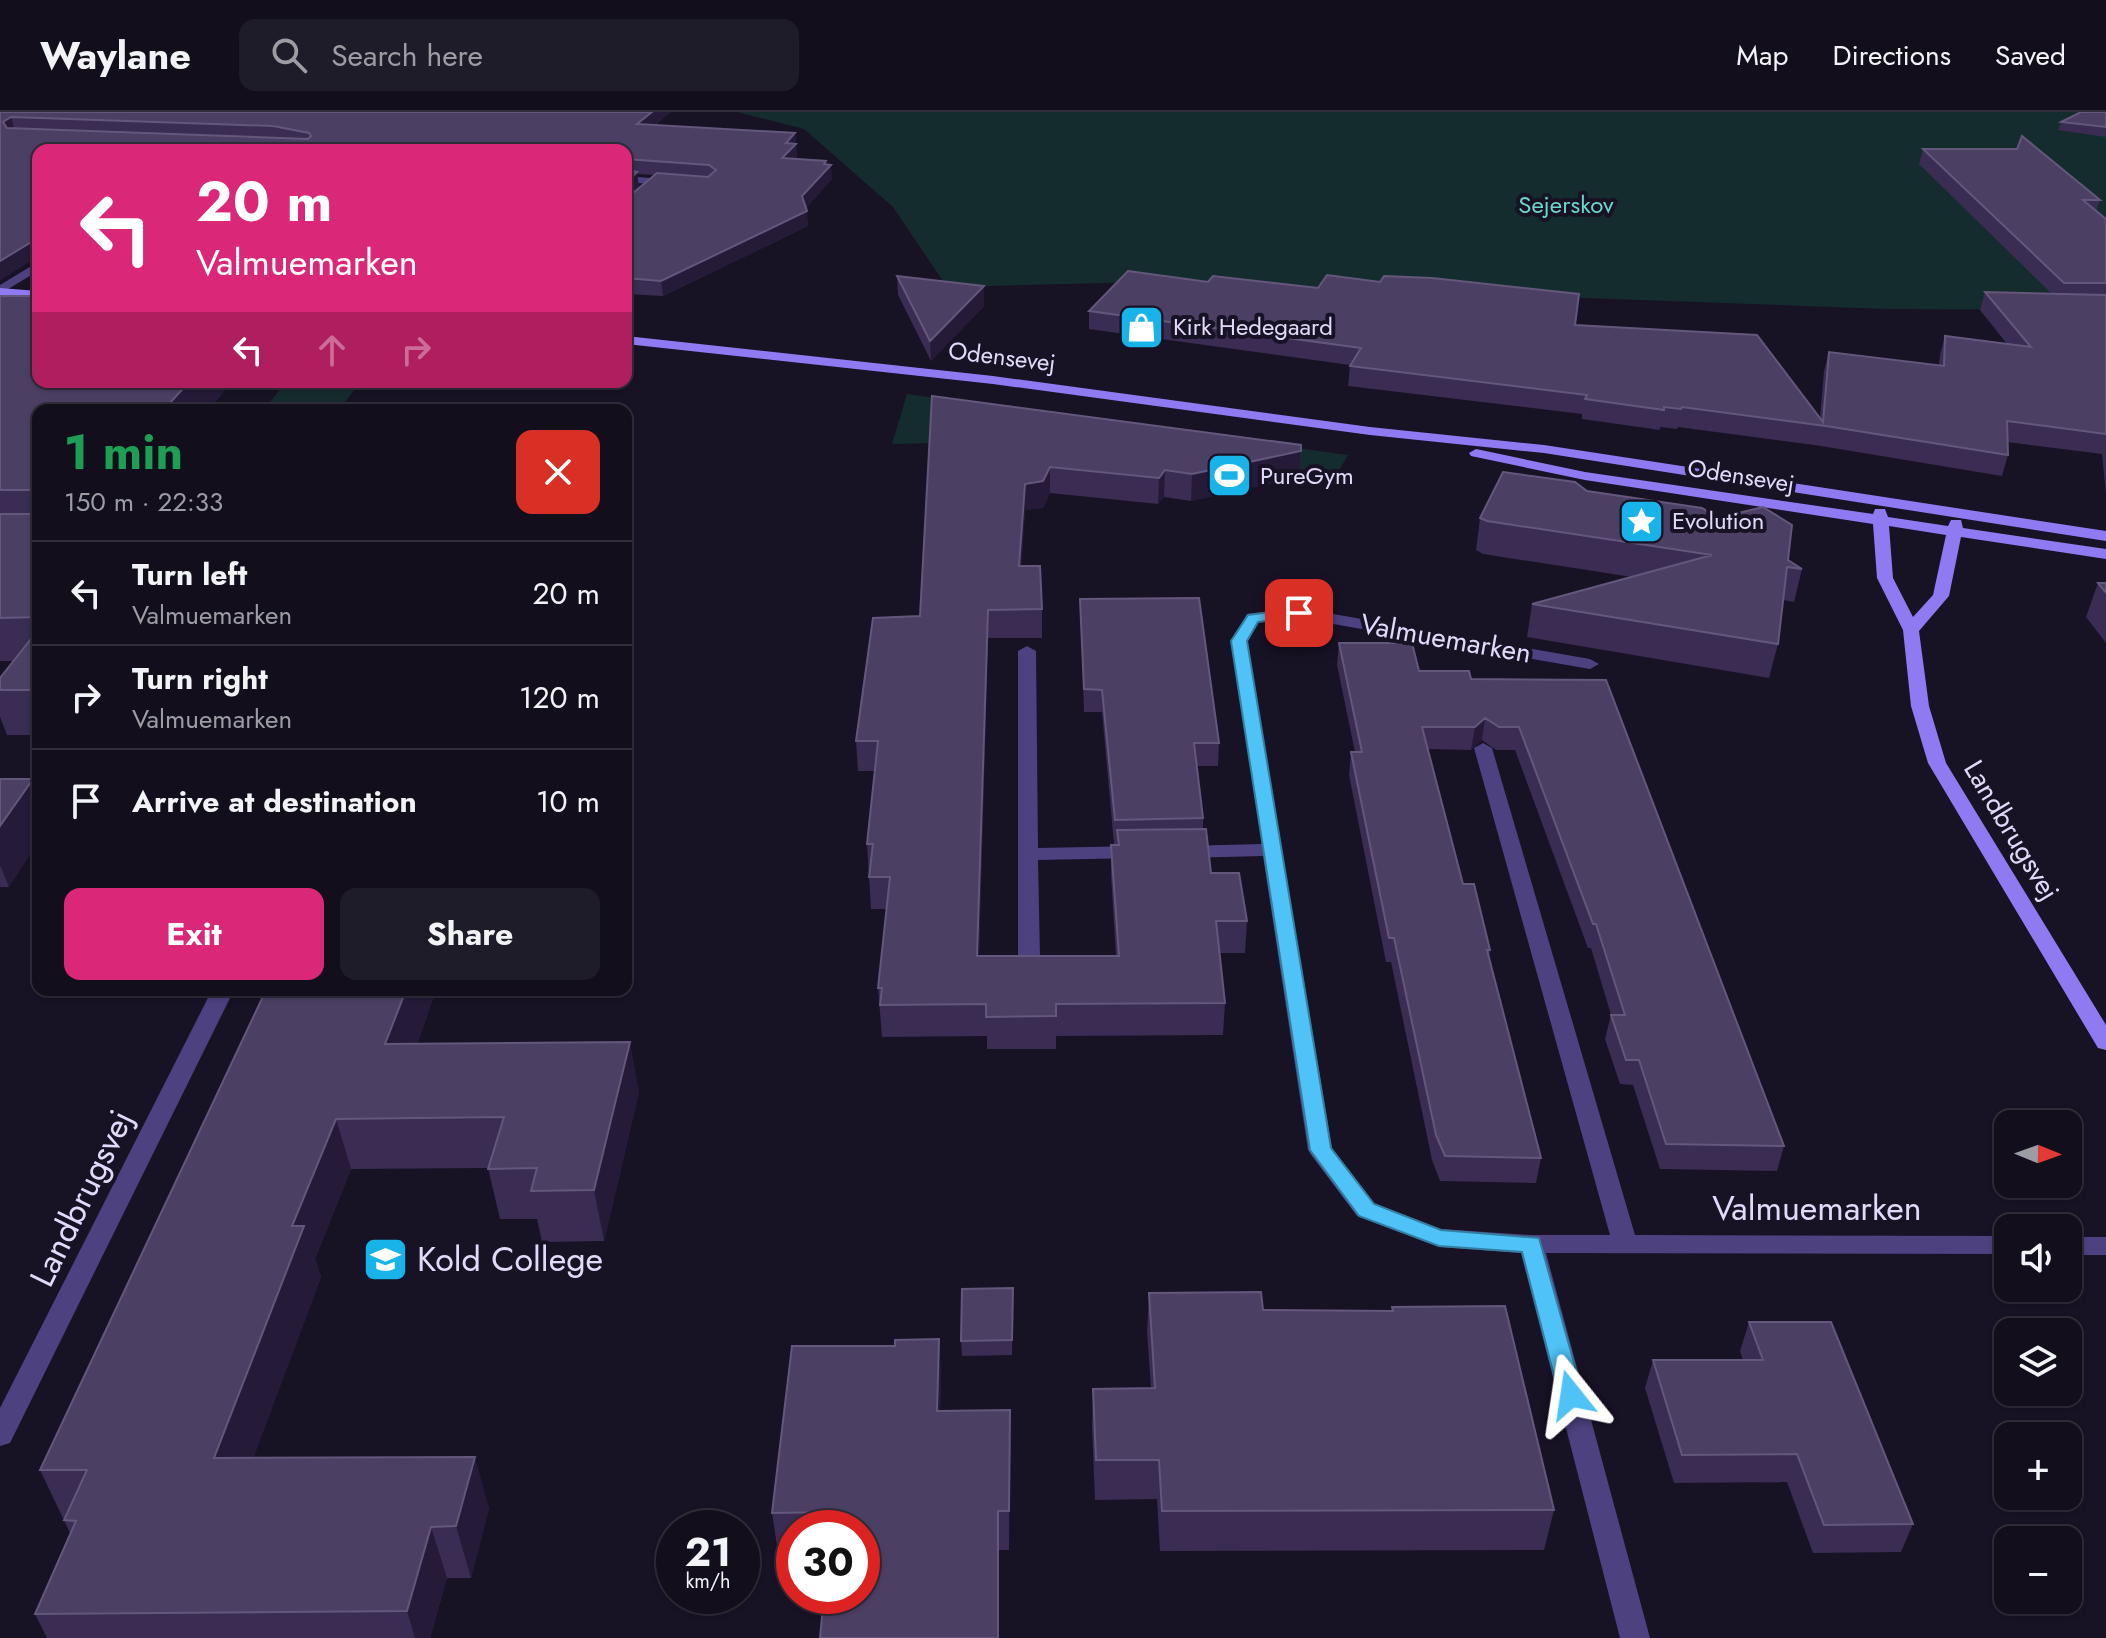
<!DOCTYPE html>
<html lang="en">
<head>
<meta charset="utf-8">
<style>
  body { margin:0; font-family:Jost,sans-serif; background:#1f1c29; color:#f1f3f6; height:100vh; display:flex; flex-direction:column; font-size:30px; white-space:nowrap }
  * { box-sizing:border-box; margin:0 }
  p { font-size:26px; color:#9c9ca3 }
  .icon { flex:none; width:44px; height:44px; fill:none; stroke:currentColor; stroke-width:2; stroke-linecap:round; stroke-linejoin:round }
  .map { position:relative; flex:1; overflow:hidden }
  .drawer { position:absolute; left:32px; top:292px; width:600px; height:592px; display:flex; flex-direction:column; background:#120e1c; border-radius:16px; box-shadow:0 2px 6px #0004,0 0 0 2px #312e3b }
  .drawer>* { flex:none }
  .top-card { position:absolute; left:32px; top:32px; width:600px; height:244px; border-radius:16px; box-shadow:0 2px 6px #0004,0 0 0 2px #312e3b; background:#db2777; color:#fff; overflow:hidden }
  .needle { width:52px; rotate:91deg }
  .fabs { position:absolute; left:1994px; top:998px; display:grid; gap:16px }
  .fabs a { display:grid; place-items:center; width:88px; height:88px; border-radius:16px; background:#120e1c; box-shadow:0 2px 6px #0004,0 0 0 2px #312e3b; font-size:40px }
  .speed { position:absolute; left:656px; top:1398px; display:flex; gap:16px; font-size:40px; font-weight:700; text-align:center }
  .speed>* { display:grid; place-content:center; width:104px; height:104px; border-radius:50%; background:#120e1c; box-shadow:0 2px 6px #0004,0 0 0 2px #312e3b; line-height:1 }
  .speed small { font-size:20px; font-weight:400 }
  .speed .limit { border:12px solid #d22; background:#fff; color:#111 }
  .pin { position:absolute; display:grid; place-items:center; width:68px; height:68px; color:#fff; margin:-34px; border-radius:16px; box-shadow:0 4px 12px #0006 }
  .me { position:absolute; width:88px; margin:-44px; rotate:345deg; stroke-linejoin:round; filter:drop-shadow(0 0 6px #0008) }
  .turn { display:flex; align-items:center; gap:28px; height:168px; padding:0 32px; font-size:36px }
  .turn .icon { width:104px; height:104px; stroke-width:2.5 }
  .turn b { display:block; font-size:56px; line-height:68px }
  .lanes { display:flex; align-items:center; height:76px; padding:0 32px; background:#0003; justify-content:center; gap:40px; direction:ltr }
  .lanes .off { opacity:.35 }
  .round { display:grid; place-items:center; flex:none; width:84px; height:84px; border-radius:16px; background:#1f1c29 }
  .overview { display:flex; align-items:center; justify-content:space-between; height:136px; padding:0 32px }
  h1 { font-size:48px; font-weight:700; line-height:60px; color:#1e9e55 }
  .button { display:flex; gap:16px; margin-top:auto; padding:16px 32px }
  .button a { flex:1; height:92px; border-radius:16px; background:#db2777; color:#fff; font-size:32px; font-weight:700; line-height:92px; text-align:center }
  .button a+a { background:#1f1c29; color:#f1f3f6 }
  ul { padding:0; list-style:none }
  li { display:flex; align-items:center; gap:24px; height:104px; padding:0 32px; border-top:2px solid #312e3b }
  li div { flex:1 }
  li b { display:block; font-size:30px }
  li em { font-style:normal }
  header { display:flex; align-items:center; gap:48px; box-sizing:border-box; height:112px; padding:0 40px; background:#120e1c; border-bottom:2px solid #312e3b }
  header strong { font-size:38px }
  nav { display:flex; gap:44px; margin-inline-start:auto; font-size:28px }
  .search { width:560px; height:72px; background:#1f1c29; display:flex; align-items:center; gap:20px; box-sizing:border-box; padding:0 28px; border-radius:16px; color:#9c9ca3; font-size:30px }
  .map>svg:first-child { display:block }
  .green { fill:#152c2f }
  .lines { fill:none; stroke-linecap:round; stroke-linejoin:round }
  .street { fill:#4d4180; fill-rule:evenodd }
  .secondary { fill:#907af2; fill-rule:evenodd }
  .wall { fill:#3a2c52; fill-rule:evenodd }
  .shaded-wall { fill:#251a38 }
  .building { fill:#4c3f64; stroke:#64577c; stroke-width:2; fill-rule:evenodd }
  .route { fill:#4fc3f7; stroke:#337fa1; stroke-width:2 }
  .labels { text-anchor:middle; stroke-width:8; stroke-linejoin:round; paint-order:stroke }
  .far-park-label { font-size:24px; fill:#6cd5cb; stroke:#181225 }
  .far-poi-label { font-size:24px; fill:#e3dafb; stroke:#181225; text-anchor:start }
  .far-street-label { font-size:24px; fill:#e3dafb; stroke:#181225 }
  .street-label { font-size:28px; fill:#e3dafb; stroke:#181225 }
  .near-street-label { font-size:34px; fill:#e3dafb; stroke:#181225 }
  .near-poi-label { font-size:34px; fill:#e3dafb; stroke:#181225; text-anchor:start }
</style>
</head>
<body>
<header>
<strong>Waylane</strong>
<div class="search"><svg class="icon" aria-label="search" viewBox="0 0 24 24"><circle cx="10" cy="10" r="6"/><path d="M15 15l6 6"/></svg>Search here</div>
<nav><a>Map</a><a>Directions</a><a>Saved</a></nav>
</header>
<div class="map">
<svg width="2106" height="1526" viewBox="0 0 2106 1526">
  <rect width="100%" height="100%" fill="#181225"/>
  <path class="green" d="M 737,0 L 2106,0 L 2106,239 L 2061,198 L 1887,197 L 1143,170 L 947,175 L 893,95 L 804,17 Z
    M 286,270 L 360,270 L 339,298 L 264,298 Z
    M 907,282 L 1348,343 L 1335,365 L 933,310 L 930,331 L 892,332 Z"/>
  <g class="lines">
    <path class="street" d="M 626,64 L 674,68 L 679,71 L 674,74 L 626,70 Z
      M 38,150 L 38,159 L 0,182 L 0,173 Z
      M 1299,496 L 1590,547 L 1599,552 L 1590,557 L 1299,506 L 1259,510 L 1247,529 L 1332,1036 L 1375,1092 L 1441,1117 L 1531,1123 L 1610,1123 L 1474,636 L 1483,631 L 1492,636 L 1635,1123 L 2008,1124 L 2008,1142 L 1546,1141 L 1650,1526 L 1620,1526 L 1521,1141 L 1439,1135 L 1357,1104 L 1312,1044 L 1308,1038 L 1263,744 L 1182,746 L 1172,740 L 1182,734 L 1262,732 L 1231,529 L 1247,502 Z
      M 1027,534 L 1036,539 L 1038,736 L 1138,734 L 1148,740 L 1138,746 L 1038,748 L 1040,845 L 1029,852 L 1018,845 L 1018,539 Z
      M 212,878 L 234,878 L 10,1331 L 0,1334 L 0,1296 Z
      M 2068,1125 L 2106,1125 L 2106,1143 L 2068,1143 Z"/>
    <path class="secondary" d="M 0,176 L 38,179 L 38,187 L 0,184 Z
      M 626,224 L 993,264 L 1370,315 L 1544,333 L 2106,419 L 2106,429 L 1544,341 L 1370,323 L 993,272 L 626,232 Z
      M 1476,337 L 1585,360 L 1873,402 L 1875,397 L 1885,397 L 1888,405 L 1948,414 L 1951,408 L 1961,408 L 1963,416 L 2106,437 L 2106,447 L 1961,425 L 1949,484 L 1919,519 L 1929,594 L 1946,651 L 2106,913 L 2106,938 L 2098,936 L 1928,651 L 1911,594 L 1903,518 L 1877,466 L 1873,412 L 1585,368 L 1471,344 L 1469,341 ZM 1889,414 L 1946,423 L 1933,483 L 1913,505 L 1893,466 Z"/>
  </g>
  <path class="wall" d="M 0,0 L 671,0 L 655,13 L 795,21 L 797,46 L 796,47 L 826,52 L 832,67 L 806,96 L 808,114 L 663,184 L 626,182 L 626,38 L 38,38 L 38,144 L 0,168 ZM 637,62 L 654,63 L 629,84 L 639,74 Z
    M 2106,0 L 2106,25 L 2058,18 L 2061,10 Z
    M 1923,37 L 2100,88 L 2096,99 L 2106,107 L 2106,382 L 2102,342 L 2007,330 L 2008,343 L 2002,364 L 1821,334 L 1678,315 L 1677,317 L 1660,315 L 1660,318 L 1582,307 L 1582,302 L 1348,274 L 1350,253 L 1089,217 L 1089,199 L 1208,170 L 1575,213 L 1820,306 L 1824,259 L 1829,240 L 1939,253 L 1940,243 L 1945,224 L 2007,232 L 1980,198 L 1985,180 L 2052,182 L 1919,52 Z
    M 897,164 L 984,194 L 931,249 L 898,183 Z
    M 0,184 L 38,270 L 232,270 L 208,298 L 38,298 L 38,623 L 7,623 L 0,605 L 0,566 L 14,549 L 0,549 Z
    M 932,284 L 1301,339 L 1299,365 L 1191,389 L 1164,385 L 1158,392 L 1050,381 L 1043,396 L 1025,398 L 1021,454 L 1042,497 L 1042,526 L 988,526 L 979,844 L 1116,844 L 1111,764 L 1111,733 L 1117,733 L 1117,732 L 1114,732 L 1102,600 L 1084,600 L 1080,487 L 1219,631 L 1218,654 L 1197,654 L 1203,706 L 1203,717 L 1211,761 L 1247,809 L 1245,841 L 1220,841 L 1225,891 L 1223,923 L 1056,924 L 1056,937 L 987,937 L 987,924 L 882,925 L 878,876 L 886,797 L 871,797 L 867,732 L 875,659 L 858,659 L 856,629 L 920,504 Z
    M 1587,379 L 1788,448 L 1802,457 L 1794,490 L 1783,488 L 1778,532 L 1769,566 L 1527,525 L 1532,492 L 1632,465 L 1483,442 L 1476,438 L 1480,406 Z
    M 2098,471 L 2106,471 L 2106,531 L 2086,505 Z
    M 1339,531 L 1419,559 L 1471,567 L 1606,568 L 1784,1034 L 1777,1059 L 1660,1057 L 1633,973 L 1620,972 L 1605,927 L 1611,903 L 1591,836 L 1588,836 L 1515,638 L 1496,638 L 1482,628 L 1471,638 L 1428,637 L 1463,772 L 1490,838 L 1489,846 L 1541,1046 L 1536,1071 L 1440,1069 L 1432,1048 L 1391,850 L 1386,850 L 1349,663 L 1351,640 L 1355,640 L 1337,553 Z
    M 0,667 L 9,775 L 0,775 Z
    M 436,878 L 417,932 L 639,980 L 604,1129 L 542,1130 L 537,1107 L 500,1107 L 488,1056 L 351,1057 L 315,1147 L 321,1165 L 253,1346 L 489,1396 L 471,1466 L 447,1466 L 430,1526 L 47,1526 L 35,1502 L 70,1421 L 40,1358 Z
    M 1013,1176 L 1012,1243 L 962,1244 L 961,1229 Z
    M 1149,1181 L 1263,1198 L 1392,1199 L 1392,1195 L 1554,1398 L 1544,1438 L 1160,1439 L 1157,1387 L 1095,1388 L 1092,1316 L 1093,1277 L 1151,1276 L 1147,1220 Z
    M 1749,1210 L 1913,1412 L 1901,1440 L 1813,1441 L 1787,1370 L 1674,1371 L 1645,1276 L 1653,1248 L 1743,1248 L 1740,1239 Z
    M 939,1227 L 941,1267 L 940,1299 L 1010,1298 L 1009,1438 L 999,1438 L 999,1526 L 820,1526 L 862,1416 L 794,1416 L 794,1440 L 778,1440 L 772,1401 L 895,1234 Z"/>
  <path class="shaded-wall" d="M 652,0 L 671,0 L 639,25 L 637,12 Z
    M 11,5 L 15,19 L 7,24 L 3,10 Z
    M 795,21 L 797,46 L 783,61 L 782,46 L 786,31 Z
    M 826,49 L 827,57 L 831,53 L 832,67 L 803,99 L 802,84 Z
    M 637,60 L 639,74 L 626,87 L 626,71 Z
    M 807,99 L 808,114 L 663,184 L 661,169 Z
    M 38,126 L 38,144 L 0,168 L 0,149 Z
    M 984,174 L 984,194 L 931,249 L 930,229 Z
    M 189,270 L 232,270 L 208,298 L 171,298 L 169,292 Z
    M 1301,339 L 1299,365 L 1191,389 L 1192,362 Z
    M 1050,355 L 1050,381 L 1043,396 L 1025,398 L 1020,483 L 1019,454 L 1025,372 Z
    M 1165,358 L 1164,385 L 1158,392 L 1159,366 Z
    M 38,373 L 38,391 L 34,378 Z
    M 988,498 L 988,526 L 978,876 L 977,844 Z
    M 1485,606 L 1482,628 L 1471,638 L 1475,615 Z
    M 33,667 L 38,679 L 38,731 L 9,775 L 0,753 L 0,714 Z
    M 406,878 L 436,878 L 399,982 L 385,932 Z
    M 630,930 L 639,980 L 604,1129 L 594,1078 Z
    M 336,1007 L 351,1057 L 315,1147 L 321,1165 L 234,1398 L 214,1346 L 292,1114 Z
    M 939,1227 L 941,1267 L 939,1338 L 937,1299 Z
    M 1010,1298 L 1011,1337 L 1009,1438 L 1009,1399 Z
    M 475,1345 L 489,1396 L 471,1466 L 456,1414 Z
    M 998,1399 L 999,1438 L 999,1526 L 998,1526 Z
    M 431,1415 L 447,1466 L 430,1526 L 415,1526 L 407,1499 Z"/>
  <path class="building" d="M 0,0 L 652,0 L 637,12 L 795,21 L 786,31 L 796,32 L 782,46 L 826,49 L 824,52 L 831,53 L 802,84 L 807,99 L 661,169 L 626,166 L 626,87 L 657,61 L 708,65 L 716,58 L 709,53 L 626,47 L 626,38 L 38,38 L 38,126 L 0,149 ZM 11,5 L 273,14 L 309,21 L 311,24 L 308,27 L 7,16 L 3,10 Z
    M 2081,0 L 2106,0 L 2106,15 L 2061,10 Z
    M 2022,24 L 2100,88 L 2083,88 L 2106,107 L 2106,171 L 2064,171 L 1923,37 L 2017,37 Z
    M 626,58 L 637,60 L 626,71 Z
    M 1128,159 L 1208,170 L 1213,164 L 1318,176 L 1327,163 L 1380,170 L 1384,164 L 1432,166 L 1579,182 L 1575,213 L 1757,223 L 1823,310 L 1829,240 L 1944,254 L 1945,224 L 2031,235 L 1985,180 L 2106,183 L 2106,322 L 2007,309 L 2008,343 L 1826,314 L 1682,295 L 1681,297 L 1664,295 L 1664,298 L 1585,287 L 1587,283 L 1350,254 L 1361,236 L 1089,199 Z
    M 897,164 L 984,174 L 930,229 Z
    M 0,184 L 38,184 L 38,221 L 33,226 L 38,226 L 38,270 L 189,270 L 169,292 L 108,292 L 103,298 L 38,298 L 38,373 L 34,378 L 0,378 Z
    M 932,284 L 1301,333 L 1301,339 L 1192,362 L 1165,358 L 1159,366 L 1050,355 L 1043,369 L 1025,372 L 1019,454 L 1040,454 L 1042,497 L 988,498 L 977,844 L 1119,844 L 1111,733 L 1119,733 L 1117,718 L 1206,717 L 1211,761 L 1239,761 L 1247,809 L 1216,809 L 1225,891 L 1056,892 L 1056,904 L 986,905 L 986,892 L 880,893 L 882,876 L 878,876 L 890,765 L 869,765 L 873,732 L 867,732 L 878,629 L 856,629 L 873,506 L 920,504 Z
    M 1503,360 L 1575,370 L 1587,379 L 1702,396 L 1718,406 L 1763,395 L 1792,413 L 1788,448 L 1802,457 L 1787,455 L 1778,532 L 1532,492 L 1712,443 L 1487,409 L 1480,406 Z
    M 0,402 L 38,402 L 38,505 L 0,506 Z
    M 2098,471 L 2106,471 L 2106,481 Z
    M 1199,486 L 1219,631 L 1194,631 L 1203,706 L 1115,708 L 1102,578 L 1084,577 L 1080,487 Z
    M 38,518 L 38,578 L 0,578 L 0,566 Z
    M 1339,531 L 1412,531 L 1419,559 L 1469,559 L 1471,567 L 1606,568 L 1784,1034 L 1666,1032 L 1639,948 L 1626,948 L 1611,903 L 1625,903 L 1596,812 L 1593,812 L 1519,615 L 1499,615 L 1485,606 L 1475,615 L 1422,615 L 1463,772 L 1474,772 L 1490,838 L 1487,838 L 1541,1046 L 1445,1044 L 1436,1023 L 1394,826 L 1389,826 L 1351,640 L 1362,640 Z
    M 0,667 L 33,667 L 0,714 Z
    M 266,878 L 406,878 L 385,932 L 630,930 L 594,1078 L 531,1079 L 537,1056 L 488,1057 L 504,1005 L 336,1007 L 292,1114 L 304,1114 L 214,1346 L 475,1345 L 456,1414 L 431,1415 L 407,1499 L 35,1502 L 76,1409 L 64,1408 L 87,1358 L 40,1358 Z
    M 1013,1176 L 1012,1228 L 961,1229 L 962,1177 Z
    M 1261,1180 L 1263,1198 L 1393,1199 L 1392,1195 L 1505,1194 L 1554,1398 L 1162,1399 L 1159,1348 L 1096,1348 L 1093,1277 L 1155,1276 L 1149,1181 Z
    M 1749,1210 L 1831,1210 L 1913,1412 L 1824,1413 L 1797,1342 L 1682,1343 L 1653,1248 L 1763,1248 Z
    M 939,1227 L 937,1299 L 1010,1298 L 1009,1399 L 998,1399 L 998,1526 L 820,1526 L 824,1484 L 862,1484 L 862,1416 L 830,1416 L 831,1400 L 772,1401 L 792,1234 L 895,1234 L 895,1228 Z"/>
  <path class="route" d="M 1299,496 L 1306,501 L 1304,504 L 1258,510 L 1247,529 L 1331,1036 L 1374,1092 L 1441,1118 L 1539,1126 L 1583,1283 L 1580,1290 L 1571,1293 L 1563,1290 L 1559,1283 L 1522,1140 L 1439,1134 L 1359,1104 L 1310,1038 L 1231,529 L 1248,503 Z"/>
  <defs>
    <symbol id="shop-square" viewBox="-11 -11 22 22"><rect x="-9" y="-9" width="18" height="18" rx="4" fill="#18b3e9" stroke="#181225"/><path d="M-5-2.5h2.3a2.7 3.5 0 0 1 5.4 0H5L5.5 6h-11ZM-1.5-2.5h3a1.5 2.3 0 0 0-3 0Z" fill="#fff"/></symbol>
    <symbol id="stadium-square" viewBox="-11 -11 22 22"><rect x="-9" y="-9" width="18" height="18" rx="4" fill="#18b3e9" stroke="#181225"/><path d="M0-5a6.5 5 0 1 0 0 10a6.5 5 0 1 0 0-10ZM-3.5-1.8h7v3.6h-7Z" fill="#fff"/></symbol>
    <symbol id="sight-square" viewBox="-11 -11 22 22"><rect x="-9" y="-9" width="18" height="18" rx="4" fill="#18b3e9" stroke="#181225"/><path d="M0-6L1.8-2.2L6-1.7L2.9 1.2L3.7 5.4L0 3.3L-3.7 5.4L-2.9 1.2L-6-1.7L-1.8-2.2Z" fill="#fff"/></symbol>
    <symbol id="university-square" viewBox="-11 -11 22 22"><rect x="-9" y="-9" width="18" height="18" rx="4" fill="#18b3e9" stroke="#181225"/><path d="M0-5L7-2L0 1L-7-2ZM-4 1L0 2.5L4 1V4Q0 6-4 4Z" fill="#fff"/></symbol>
  </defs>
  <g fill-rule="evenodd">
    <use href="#shop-square" x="1116" y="190" width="51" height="51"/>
    <use href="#stadium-square" x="1204" y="338" width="51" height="51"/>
    <use href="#sight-square" x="1616" y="384" width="51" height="51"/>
    <use href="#university-square" x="360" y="1122" width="51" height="51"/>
  </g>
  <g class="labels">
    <g class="far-park-label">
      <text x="1566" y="101">Sejerskov</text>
    </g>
    <g class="far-poi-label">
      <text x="1173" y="223">Kirk Hedegaard</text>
      <text x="1260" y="372">PureGym</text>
      <text x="1672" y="417">Evolution</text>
    </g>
    <g class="far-street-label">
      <text transform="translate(1002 245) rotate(7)" y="8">Odensevej</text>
      <text transform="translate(1741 364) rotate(9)" y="8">Odensevej</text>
    </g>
    <g class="street-label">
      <text transform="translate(1446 526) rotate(10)" y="10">Valmuemarken</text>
      <text transform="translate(2012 718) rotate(59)" y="10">Landbrugsvej</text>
    </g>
    <g class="near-street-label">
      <text transform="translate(81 1086) rotate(-64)" y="12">Landbrugsvej</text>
      <text x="1817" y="1108">Valmuemarken</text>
    </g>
    <g class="near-poi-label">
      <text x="417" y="1159">Kold College</text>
    </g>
  </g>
</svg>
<div class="fabs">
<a><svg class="needle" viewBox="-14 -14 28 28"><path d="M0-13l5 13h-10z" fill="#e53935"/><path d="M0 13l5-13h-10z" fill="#9c9ca3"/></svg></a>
<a><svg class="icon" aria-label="sound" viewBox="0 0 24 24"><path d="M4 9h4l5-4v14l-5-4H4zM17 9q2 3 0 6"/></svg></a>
<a><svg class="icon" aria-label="layers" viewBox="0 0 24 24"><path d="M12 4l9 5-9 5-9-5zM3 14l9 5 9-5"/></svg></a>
<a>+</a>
<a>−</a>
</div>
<div class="speed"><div>21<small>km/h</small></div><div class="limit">30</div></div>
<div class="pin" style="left:1299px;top:501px;background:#d93025"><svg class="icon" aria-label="arrive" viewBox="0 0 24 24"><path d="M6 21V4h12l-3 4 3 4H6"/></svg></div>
<svg class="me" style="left:1571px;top:1283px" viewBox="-20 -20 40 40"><path d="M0-17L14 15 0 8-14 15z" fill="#4fc3f7" stroke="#fff" stroke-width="4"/></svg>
<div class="top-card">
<div class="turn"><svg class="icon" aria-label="left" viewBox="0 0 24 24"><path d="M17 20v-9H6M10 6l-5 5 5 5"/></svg><div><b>20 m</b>Valmuemarken</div></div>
<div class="lanes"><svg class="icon" aria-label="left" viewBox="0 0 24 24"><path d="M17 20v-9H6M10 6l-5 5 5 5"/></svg><svg class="icon off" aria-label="ahead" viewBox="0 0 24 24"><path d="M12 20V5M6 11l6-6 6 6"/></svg><svg class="icon off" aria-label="right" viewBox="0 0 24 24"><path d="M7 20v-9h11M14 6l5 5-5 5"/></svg></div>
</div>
<section class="drawer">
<div class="overview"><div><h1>1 min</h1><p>150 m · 22:33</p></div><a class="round" style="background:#d93025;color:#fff"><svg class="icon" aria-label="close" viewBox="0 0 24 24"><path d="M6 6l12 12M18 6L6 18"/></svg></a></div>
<ul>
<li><svg class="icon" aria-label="left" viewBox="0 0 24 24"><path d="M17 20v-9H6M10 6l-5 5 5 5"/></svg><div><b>Turn left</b><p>Valmuemarken</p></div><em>20 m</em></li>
<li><svg class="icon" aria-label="right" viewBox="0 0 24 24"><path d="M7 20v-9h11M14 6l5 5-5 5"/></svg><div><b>Turn right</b><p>Valmuemarken</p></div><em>120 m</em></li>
<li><svg class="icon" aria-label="arrive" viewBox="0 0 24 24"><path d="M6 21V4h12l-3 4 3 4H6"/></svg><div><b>Arrive at destination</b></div><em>10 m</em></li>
</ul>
<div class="button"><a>Exit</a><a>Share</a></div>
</section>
</div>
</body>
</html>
